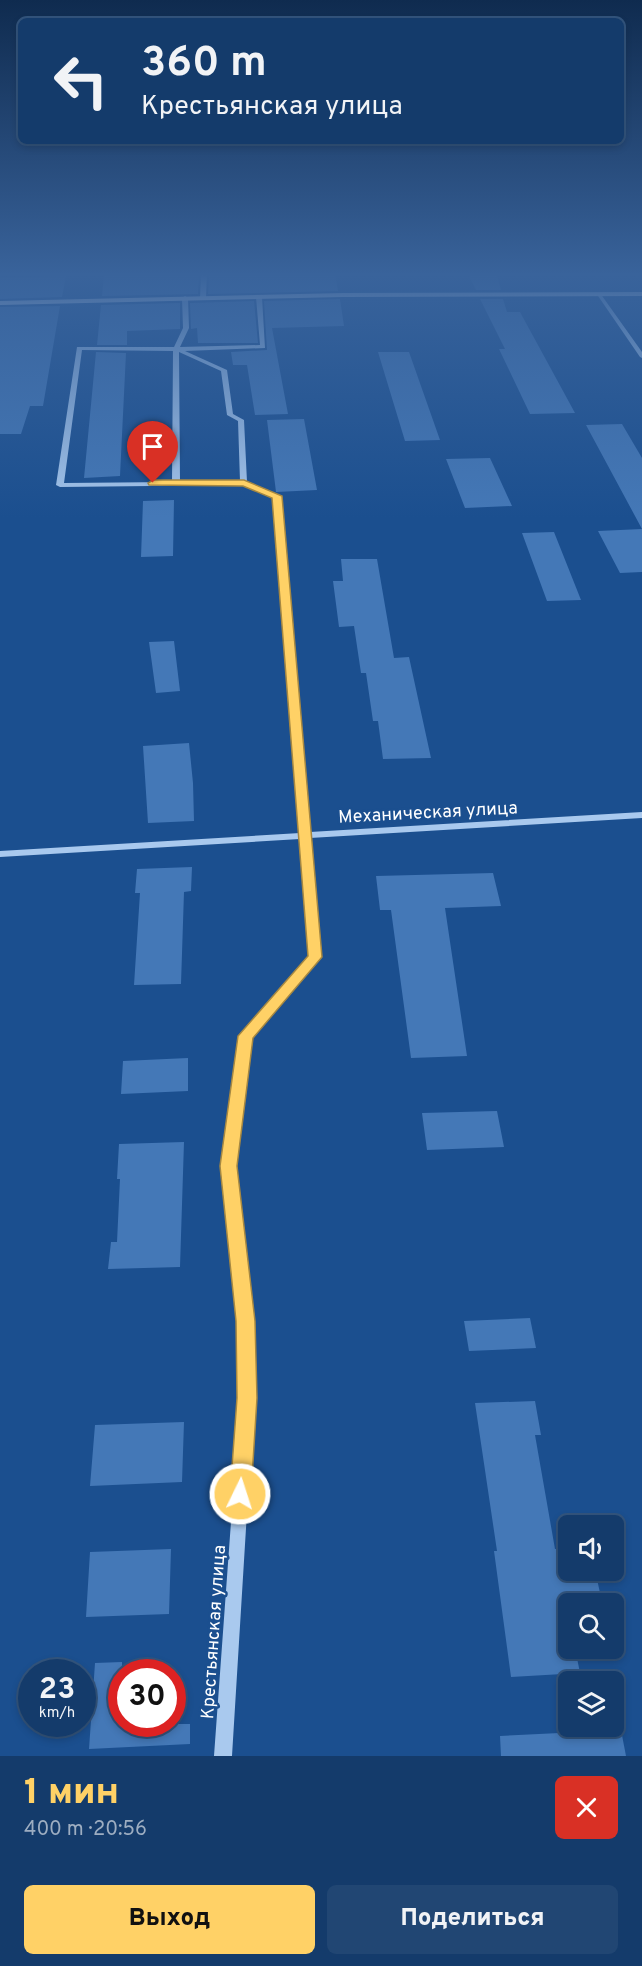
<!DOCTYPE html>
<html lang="ru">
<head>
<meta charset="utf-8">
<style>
  body { margin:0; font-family:Overpass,sans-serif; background:#214673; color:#f1f3f6; height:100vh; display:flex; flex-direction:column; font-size:22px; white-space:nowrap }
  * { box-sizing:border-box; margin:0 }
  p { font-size:20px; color:#9dadc1 }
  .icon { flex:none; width:33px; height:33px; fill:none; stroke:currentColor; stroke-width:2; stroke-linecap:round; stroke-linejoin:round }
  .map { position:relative; height:1756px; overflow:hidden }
  .side { display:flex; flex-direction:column; background:#143b6b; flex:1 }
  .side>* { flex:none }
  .hud { position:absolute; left:18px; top:18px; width:606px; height:126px; border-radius:9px; box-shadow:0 3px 9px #0003,0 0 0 2px #33557e; background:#143b6b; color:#f1f3f6; overflow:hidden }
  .buttons { position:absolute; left:558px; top:1515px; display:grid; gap:12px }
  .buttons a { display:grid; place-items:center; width:66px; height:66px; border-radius:9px; background:#143b6b; box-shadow:0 3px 9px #0003,0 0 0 2px #33557e; font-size:30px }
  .speed { position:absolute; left:18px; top:1659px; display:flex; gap:12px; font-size:30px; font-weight:700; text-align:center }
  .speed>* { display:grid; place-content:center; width:78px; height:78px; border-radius:50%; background:#143b6b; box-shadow:0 3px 9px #0003,0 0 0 2px #33557e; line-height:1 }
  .speed small { font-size:15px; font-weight:400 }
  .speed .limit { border:9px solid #d22; background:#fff; color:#111 }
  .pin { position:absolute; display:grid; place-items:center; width:51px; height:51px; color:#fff; margin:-62px -26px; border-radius:50% 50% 50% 0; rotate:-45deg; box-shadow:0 0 6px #0007 }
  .pin .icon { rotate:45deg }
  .me { position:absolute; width:66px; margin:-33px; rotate:4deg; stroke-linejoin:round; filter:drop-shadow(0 0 4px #0008) }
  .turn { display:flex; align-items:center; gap:21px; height:126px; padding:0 24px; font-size:27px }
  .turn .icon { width:78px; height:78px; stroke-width:2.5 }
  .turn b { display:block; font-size:42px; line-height:51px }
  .round { display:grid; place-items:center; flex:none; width:63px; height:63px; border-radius:9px; background:#214673 }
  .head { display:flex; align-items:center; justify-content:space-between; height:102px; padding:0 24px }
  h1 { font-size:36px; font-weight:800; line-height:45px; color:#ffd166 }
  .primary-button { display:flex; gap:12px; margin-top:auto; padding:12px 24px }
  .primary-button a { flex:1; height:69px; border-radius:9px; background:#ffd166; color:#111; font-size:24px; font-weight:800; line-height:69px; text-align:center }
  .primary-button a+a { background:#214673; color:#f1f3f6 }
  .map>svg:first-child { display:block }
  .building { fill:#4478b7 }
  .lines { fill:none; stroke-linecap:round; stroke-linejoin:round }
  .minor { fill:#a9c9ee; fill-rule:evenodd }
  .major { fill:#f0f6ff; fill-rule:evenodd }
  .route { fill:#ffd166; stroke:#a68842; stroke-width:1.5 }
  .labels { text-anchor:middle; stroke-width:5; stroke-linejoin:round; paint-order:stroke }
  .street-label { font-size:18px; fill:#fff; stroke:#1b4f8f }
</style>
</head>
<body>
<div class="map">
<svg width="642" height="1756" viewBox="0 0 642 1756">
  <rect width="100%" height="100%" fill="#1b4f8f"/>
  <path class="building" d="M 467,272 L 496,272 L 501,290 L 476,290 Z
    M 335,273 L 338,291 L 208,294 L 209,275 Z
    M 188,274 L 199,275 L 198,294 L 102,296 L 104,275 Z
    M 66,276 L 62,297 L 0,299 L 0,278 Z
    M 340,299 L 344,326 L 272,328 L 288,414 L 255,415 L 247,365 L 233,365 L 231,352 L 267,350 L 264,301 Z
    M 480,299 L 503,299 L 507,312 L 520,312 L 575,413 L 530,414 L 499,349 L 505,349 Z
    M 254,301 L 258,343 L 198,343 L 197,328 L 191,329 L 190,303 Z
    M 180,303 L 180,329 L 127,331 L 127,345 L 97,345 L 101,305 Z
    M 60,306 L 43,406 L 30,406 L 21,434 L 0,434 L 0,307 Z
    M 96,352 L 126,353 L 120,476 L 84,478 Z
    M 378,352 L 409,352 L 440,440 L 405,441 Z
    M 304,419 L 317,490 L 276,492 L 267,420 Z
    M 622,424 L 642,458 L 642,572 L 620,573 L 598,531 L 642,529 L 586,425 Z
    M 490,458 L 512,506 L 465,508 L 446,459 Z
    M 174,500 L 173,556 L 141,557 L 143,501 Z
    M 554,532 L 581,600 L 547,601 L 522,533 Z
    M 341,559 L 377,559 L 394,658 L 409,657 L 431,758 L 383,759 L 378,721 L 373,721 L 366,673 L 361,673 L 354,626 L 339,627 L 333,581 L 343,581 Z
    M 174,641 L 180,691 L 156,693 L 149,642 Z
    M 189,743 L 193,783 L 194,821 L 148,823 L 143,746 Z
    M 192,867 L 191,891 L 184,892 L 181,984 L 134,985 L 140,893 L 135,893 L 137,869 Z
    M 493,873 L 501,906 L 445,908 L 467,1056 L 411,1058 L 391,910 L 380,910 L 376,876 Z
    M 188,1058 L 188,1091 L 121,1094 L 123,1061 Z
    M 497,1111 L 504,1147 L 427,1150 L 422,1113 Z
    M 184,1142 L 180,1267 L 108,1269 L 111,1242 L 117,1242 L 120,1179 L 117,1179 L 119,1144 Z
    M 530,1318 L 536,1348 L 469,1351 L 464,1321 Z
    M 535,1401 L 541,1435 L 535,1435 L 555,1549 L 568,1548 L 568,1570 L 595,1570 L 602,1602 L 567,1604 L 568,1648 L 575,1648 L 580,1673 L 511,1677 L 494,1551 L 497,1551 L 475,1403 Z
    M 184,1422 L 182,1482 L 90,1486 L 95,1425 Z
    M 171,1549 L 169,1614 L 86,1617 L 90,1552 Z
    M 122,1662 L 122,1724 L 190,1724 L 190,1744 L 89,1749 L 95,1663 Z
    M 621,1730 L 626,1756 L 501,1756 L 500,1736 Z"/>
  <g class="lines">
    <path class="minor" d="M 201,272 L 207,272 L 206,298 L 203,300 L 200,298 Z
      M 596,293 L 600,293 L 642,352 L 642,358 L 640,357 Z
      M 259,295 L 262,297 L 265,348 L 185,351 L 227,370 L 233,414 L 244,420 L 247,482 L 281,497 L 310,832 L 642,812 L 642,818 L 310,838 L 321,956 L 251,1037 L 235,1166 L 253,1321 L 254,1398 L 232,1756 L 214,1756 L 240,1398 L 239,1321 L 223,1166 L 239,1036 L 309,955 L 300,839 L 0,857 L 0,851 L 300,833 L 273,498 L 243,485 L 60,487 L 56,485 L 77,347 L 174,347 L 183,328 L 182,298 L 185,296 L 188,298 L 189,328 L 180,347 L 260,345 L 256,297 ZM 82,350 L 173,351 L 172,482 L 64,483 ZM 179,352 L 221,371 L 227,415 L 238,421 L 240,481 L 180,482 Z"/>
    <path class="major" d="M 642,292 L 642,296 L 343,297 L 0,305 L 0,301 L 343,293 Z"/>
  </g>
  <linearGradient id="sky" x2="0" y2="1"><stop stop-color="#0f2b4f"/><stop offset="0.53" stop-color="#39639b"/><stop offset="1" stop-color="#39639b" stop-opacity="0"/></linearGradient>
  <rect width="642" height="518" fill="url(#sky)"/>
  <path class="route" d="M 153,480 L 244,480 L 282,496 L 322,957 L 253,1038 L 237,1166 L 255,1321 L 257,1398 L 251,1494 L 248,1500 L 240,1503 L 233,1500 L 230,1494 L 237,1398 L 236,1321 L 220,1166 L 238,1036 L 308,956 L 272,498 L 243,486 L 149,485 L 148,483 Z"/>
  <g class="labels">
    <g class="street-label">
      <text transform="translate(428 812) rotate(-3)" y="6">Механическая улица</text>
      <text transform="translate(213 1632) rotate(-86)" y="6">Крестьянская улица</text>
    </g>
  </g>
</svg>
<div class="buttons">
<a><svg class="icon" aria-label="sound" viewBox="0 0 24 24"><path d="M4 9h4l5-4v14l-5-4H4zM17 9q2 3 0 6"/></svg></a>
<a><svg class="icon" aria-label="search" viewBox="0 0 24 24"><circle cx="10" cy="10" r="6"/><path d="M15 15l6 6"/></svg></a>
<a><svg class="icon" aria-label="layers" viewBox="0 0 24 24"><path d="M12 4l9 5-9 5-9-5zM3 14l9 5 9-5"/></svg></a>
</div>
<div class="speed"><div>23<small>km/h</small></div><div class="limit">30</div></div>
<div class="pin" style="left:153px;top:483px;background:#d93025"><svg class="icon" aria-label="arrive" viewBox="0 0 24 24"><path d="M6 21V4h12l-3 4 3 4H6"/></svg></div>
<svg class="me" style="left:240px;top:1494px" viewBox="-20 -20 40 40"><circle r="17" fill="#ffd166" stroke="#fff" stroke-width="3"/><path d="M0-11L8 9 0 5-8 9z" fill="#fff"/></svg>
<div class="hud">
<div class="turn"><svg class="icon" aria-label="left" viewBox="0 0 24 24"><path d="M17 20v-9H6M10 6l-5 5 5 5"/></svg><div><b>360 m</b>Крестьянская улица</div></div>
</div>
</div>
<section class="side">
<div class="head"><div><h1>1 мин</h1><p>400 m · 20:56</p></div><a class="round" style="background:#d93025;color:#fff"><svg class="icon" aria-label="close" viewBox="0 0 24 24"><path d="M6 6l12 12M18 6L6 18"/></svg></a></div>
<div class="primary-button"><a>Выход</a><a>Поделиться</a></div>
</section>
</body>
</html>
